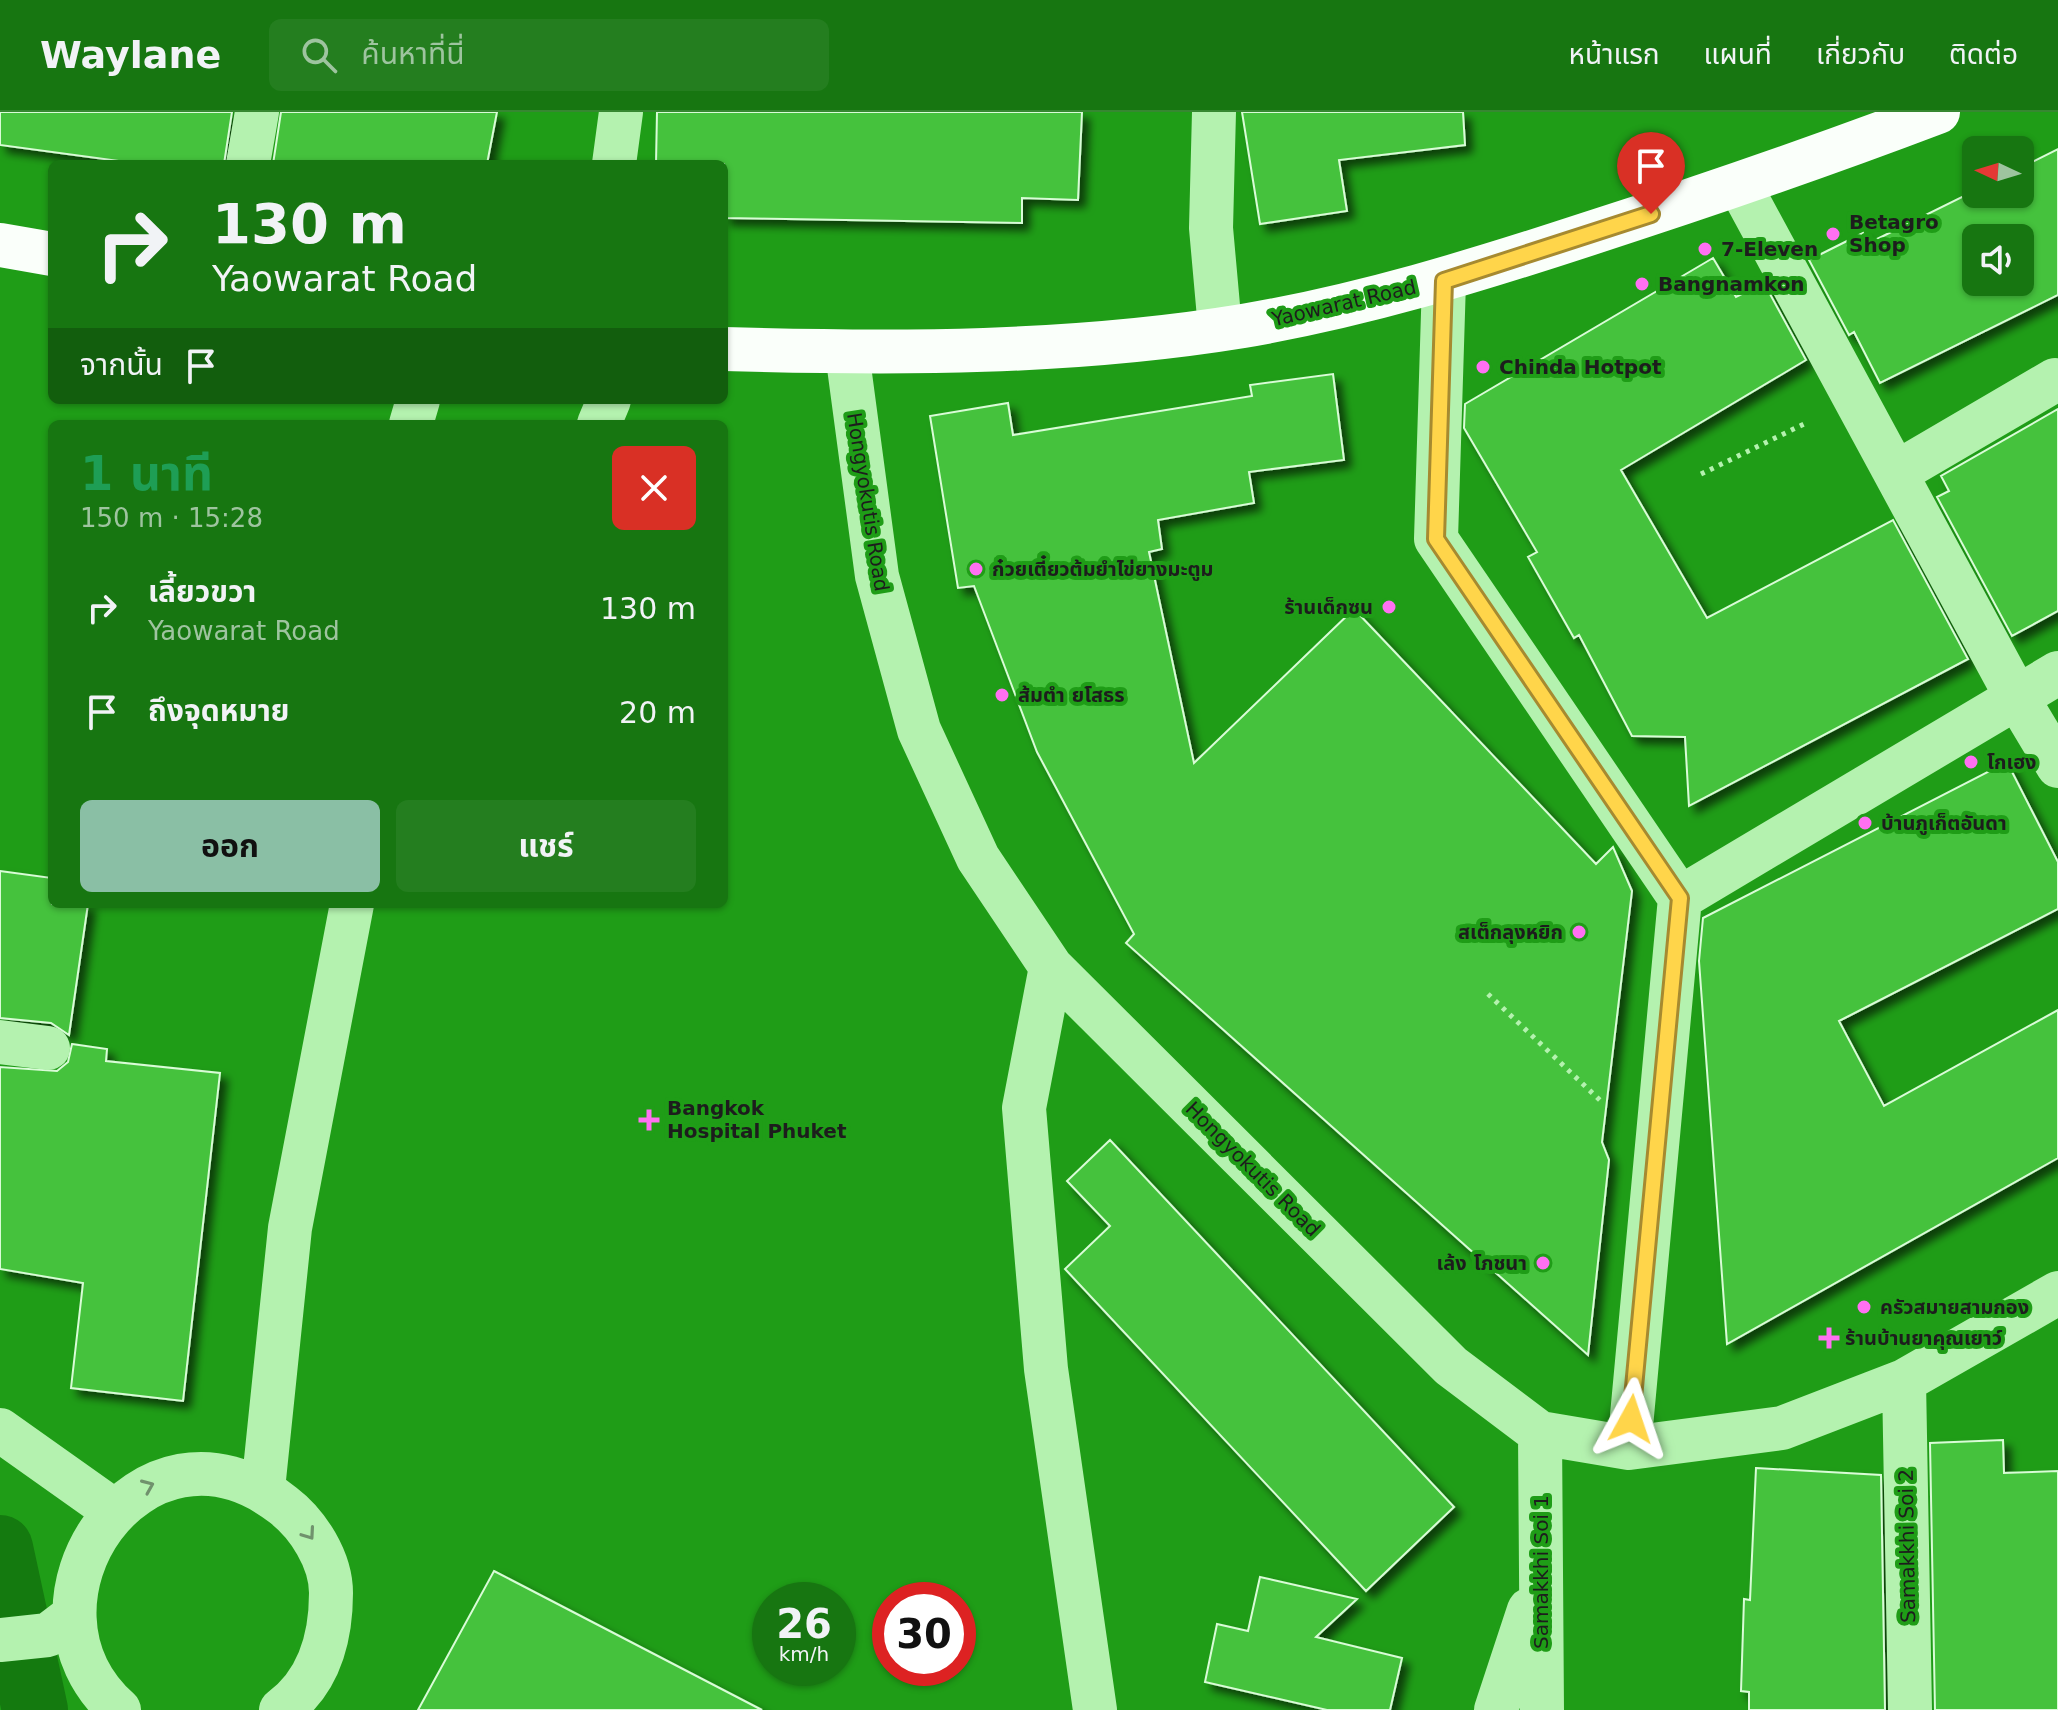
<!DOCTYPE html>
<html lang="th">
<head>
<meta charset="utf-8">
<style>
  body { margin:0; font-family:"DejaVu Sans","Noto Sans Thai",sans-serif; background:#247e1f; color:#f1f3f6; height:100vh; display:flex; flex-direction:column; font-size:30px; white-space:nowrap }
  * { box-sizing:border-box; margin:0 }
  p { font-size:26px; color:#9ec49f }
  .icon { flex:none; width:44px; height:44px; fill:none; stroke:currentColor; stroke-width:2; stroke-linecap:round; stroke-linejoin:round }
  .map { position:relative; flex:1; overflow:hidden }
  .drawer { position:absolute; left:48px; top:308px; width:680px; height:488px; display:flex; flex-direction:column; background:#177611; border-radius:12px; box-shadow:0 2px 6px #0004 }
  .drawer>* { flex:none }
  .guide { position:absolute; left:48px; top:48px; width:680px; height:244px; border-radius:12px; box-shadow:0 2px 6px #0004; background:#177611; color:#f1f3f6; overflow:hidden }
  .needle { width:52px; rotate:274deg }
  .buttons { position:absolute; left:1962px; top:24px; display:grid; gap:16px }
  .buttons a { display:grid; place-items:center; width:72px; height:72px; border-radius:12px; background:#177611; box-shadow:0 2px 6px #0004; font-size:40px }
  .speed { position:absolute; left:752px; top:1470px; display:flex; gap:16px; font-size:40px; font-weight:700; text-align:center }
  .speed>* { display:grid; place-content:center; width:104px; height:104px; border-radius:50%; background:#177611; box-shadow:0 2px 6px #0004; line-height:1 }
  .speed small { font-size:20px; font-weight:400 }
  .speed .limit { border:12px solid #d22; background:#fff; color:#111 }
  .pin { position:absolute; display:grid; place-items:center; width:68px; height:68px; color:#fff; margin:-82px -34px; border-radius:50% 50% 50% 0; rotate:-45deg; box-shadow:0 0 8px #0007 }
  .pin .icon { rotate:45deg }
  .me { position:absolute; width:88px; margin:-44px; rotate:5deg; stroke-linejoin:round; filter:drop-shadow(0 0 6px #0008) }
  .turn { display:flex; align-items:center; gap:28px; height:168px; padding:0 32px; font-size:36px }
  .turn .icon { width:104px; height:104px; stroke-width:2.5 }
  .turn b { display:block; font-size:56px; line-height:68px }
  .then { display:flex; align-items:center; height:76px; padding:0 32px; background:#0003; gap:16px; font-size:30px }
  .round { display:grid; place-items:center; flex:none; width:84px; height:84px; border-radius:12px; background:#247e1f }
  .summary { display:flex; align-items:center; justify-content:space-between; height:136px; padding:0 32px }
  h1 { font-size:48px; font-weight:700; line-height:60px; color:#1e9e55 }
  .cta { display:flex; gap:16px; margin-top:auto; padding:16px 32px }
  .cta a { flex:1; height:92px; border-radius:12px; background:#8abfa5; color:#111; font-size:32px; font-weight:700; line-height:92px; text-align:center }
  .cta a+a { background:#247e1f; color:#f1f3f6 }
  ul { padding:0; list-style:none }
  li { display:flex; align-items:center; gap:24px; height:104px; padding:0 32px }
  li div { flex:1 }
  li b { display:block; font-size:30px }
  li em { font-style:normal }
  header { display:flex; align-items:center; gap:48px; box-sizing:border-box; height:112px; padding:0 40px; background:#177611; border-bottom:2px solid #368831 }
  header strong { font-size:38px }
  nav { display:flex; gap:44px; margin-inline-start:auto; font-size:28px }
  .search { width:560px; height:72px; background:#247e1f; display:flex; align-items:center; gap:20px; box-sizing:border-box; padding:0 28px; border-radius:12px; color:#9ec49f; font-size:30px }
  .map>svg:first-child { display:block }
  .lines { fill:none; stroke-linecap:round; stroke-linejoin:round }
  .canal { stroke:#147a0f; stroke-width:66 }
  .building { fill:#45c23c; stroke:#d9fcd7; stroke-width:2; fill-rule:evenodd; filter:url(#shadow) }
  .path { stroke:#b4f2af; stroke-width:5; stroke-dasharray:4 6; stroke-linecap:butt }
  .minor { stroke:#b4f2af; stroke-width:44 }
  .major { stroke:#fafffa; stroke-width:44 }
  .oneway { stroke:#70926d }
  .route-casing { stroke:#a68a30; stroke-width:20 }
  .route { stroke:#ffd54a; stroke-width:14 }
  .poi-dot { fill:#ff70f2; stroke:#1f9d17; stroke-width:3 }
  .labels { text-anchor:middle; stroke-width:8; stroke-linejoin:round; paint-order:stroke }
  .poi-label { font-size:20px; font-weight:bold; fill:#1d1d1d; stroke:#1f9d17; text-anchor:start }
  .street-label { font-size:20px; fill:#1d1d1d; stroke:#1f9d17 }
</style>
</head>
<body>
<header>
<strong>Waylane</strong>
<div class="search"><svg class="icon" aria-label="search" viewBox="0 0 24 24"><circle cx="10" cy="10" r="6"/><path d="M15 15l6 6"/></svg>ค้นหาที่นี่</div>
<nav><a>หน้าแรก</a><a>แผนที่</a><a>เกี่ยวกับ</a><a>ติดต่อ</a></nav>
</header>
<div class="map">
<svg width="2058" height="1598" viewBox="0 0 2058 1598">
  <defs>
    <filter id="shadow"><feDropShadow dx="7" dy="7" stdDeviation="4" flood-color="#0009"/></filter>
  </defs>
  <rect width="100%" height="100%" fill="#1f9d17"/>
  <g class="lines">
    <path class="canal" d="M 0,1436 L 35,1598"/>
  </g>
  <path class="building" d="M 0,0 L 232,0 L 224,52 L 141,52 L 0,33 Z
    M 281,0 L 497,0 L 487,52 L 273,52 Z
    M 657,0 L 1082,0 L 1078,88 L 1022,86 L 1022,111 L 724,106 L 724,52 L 656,52 Z
    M 1242,0 L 1463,0 L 1465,33 L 1339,48 L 1347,99 L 1260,112 Z
    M 2058,37 L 2058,183 L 1880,271 L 1854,220 L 1849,223 L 1809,148 L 1863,121 L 1867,132 L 1976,78 L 1976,82 L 2020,82 L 2020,56 ZM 1976,126 L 2020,126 L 2020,170 L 1976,170 Z
    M 1713,146 L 1736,185 L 1764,171 L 1806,248 L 1621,358 L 1707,506 L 1893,408 L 1968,547 L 1689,694 L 1685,625 L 1632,624 L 1579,523 L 1574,526 L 1528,445 L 1537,440 L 1464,316 L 1465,292 Z
    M 1333,262 L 1344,348 L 1249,360 L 1254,391 L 1158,408 L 1162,437 L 1149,440 L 1194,651 L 1354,497 L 1596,752 L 1613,735 L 1632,779 L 1602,1030 L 1609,1048 L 1588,1243 L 1126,831 L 1134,822 L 1037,640 L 974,474 L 958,476 L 930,304 L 1008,291 L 1013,323 L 1252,284 L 1250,273 Z
    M 2058,297 L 2058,499 L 2012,524 L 1937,385 L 1949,379 L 1941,364 Z
    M 2007,650 L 2058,750 L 2058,797 L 1839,909 L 1884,994 L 2058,898 L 2058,1046 L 1727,1232 L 1699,849 L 1703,806 Z
    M 0,759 L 52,766 L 52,792 L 88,792 L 69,923 L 51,911 L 0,906 Z
    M 72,932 L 107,937 L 106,949 L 220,961 L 183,1289 L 71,1276 L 83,1171 L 0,1157 L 0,955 L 57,959 L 68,950 Z
    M 1110,1028 L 1454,1395 L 1366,1479 L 1065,1157 L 1110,1114 L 1067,1069 Z
    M 2003,1328 L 2004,1361 L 2058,1359 L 2058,1598 L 1935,1598 L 1930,1331 Z
    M 1756,1356 L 1881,1363 L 1885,1598 L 1749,1598 L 1749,1580 L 1741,1579 L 1744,1487 L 1750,1488 Z
    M 494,1459 L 762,1598 L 418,1598 Z
    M 1260,1465 L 1357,1487 L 1316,1525 L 1402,1546 L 1390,1598 L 1327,1598 L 1205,1570 L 1217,1512 L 1248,1519 Z"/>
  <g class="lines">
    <path class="path" d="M 1701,362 L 1804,312
      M 1488,882 L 1604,992"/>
    <path class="minor" d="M 1214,0 L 1211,116 L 1220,216
      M 248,52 L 257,0
      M 614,52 L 621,0
      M 1740,74 L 2016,584 L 2058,654
      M 1444,169 L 1436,427 L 1680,786 L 1629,1336
      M 847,240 L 877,464 L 919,618 L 978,746 L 1051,855 L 1451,1254 L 1540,1321 L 1629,1336 L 1782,1316 L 1904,1269 L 2058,1181
      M 411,312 L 418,288
      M 599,312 L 609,288
      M 1896,361 L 2055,268
      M 1680,786 L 2058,561
      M 1051,855 L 1024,996 L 1046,1257 L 1095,1598
      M 0,930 L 48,936
      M 1904,1269 L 1910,1598
      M 0,1318 L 110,1396
      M 1540,1321 L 1542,1598
      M 263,1377 L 290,1116 L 352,792
      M 0,1528 L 48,1523 L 69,1507
      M 119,1598 C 0,1492 142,1283 283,1393 C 308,1412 331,1448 331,1481 C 331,1526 319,1570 281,1598
      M 1496,1598 L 1529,1498"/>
    <path class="major" d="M 0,133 L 52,142
      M 724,237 C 898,242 1071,242 1243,214 C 1361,194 1475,159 1588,122 C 1706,84 1822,44 1938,0"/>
  </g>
  <defs><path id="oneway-chevron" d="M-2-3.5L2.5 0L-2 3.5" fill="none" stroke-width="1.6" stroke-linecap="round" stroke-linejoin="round" transform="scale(2)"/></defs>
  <g class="oneway">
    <use href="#oneway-chevron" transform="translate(148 1374) rotate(-23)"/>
    <use href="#oneway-chevron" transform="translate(309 1422) rotate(55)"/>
  </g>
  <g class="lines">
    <defs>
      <path id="route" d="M 1631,1307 L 1680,786 L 1436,427 L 1444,169 L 1651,102"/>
    </defs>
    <use href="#route" class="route-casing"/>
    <use href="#route" class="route"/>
  </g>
  <g class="poi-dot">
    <circle cx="1833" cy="122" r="8"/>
    <circle cx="1705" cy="137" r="8"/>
    <circle cx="1642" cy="172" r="8"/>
    <circle cx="1483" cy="255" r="8"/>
    <circle cx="976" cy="457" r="8"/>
    <circle cx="1389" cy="495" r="8"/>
    <circle cx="1002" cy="583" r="8"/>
    <circle cx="1971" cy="650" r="8"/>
    <circle cx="1865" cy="711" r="8"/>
    <circle cx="1579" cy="820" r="8"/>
    <path d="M645 996h8v8h8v8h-8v8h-8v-8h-8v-8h8z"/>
    <circle cx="1543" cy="1151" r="8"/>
    <circle cx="1864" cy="1195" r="8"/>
    <path d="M1825 1214h8v8h8v8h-8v8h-8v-8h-8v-8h8z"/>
  </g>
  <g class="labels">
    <g class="poi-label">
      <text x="1849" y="117">Betagro<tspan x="1849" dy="23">Shop</tspan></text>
      <text x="1721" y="144">7-Eleven</text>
      <text x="1658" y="179">Bangnamkon</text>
      <text x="1499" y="262">Chinda Hotpot</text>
      <text x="992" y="464">ก๋วยเตี๋ยวต้มยำไข่ยางมะตูม</text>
      <text x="1373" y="502" text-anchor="end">ร้านเด็กซน</text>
      <text x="1018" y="590">ส้มตำ ยโสธร</text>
      <text x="1987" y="657">โกเฮง</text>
      <text x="1881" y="718">บ้านภูเก็ตอันดา</text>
      <text x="1563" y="827" text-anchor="end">สเต็กลุงหยิก</text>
      <text x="667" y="1003">Bangkok<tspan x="667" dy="23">Hospital Phuket</tspan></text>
      <text x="1527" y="1158" text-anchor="end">เล้ง โภชนา</text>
      <text x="1880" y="1202">ครัวสมายสามกอง</text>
      <text x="1845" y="1233">ร้านบ้านยาคุณเยาว์</text>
    </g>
    <g class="street-label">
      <text transform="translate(1344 191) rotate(-13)" y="7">Yaowarat Road</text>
      <text transform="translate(868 390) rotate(81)" y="7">Hongyokutis Road</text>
      <text transform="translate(1253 1057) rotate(45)" y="7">Hongyokutis Road</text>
      <text transform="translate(1907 1434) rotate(-91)" y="7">Samakkhi Soi 2</text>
      <text transform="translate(1541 1460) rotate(-90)" y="7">Samakkhi Soi 1</text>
    </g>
  </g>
</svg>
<div class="buttons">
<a><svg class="needle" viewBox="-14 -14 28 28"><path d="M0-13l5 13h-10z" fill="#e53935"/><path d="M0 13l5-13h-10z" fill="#9ec49f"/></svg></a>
<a><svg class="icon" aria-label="sound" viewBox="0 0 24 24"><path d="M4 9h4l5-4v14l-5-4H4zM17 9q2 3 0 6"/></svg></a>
</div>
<div class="speed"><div>26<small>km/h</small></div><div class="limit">30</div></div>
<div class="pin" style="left:1651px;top:102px;background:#d93025"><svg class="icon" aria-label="arrive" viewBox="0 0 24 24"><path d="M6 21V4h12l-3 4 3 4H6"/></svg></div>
<svg class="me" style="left:1631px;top:1307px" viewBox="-20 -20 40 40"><path d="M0-17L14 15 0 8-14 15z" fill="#ffd54a" stroke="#fff" stroke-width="4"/></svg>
<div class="guide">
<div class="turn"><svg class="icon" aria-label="right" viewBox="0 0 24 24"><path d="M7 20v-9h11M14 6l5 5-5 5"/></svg><div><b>130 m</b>Yaowarat Road</div></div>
<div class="then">จากนั้น<svg class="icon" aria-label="arrive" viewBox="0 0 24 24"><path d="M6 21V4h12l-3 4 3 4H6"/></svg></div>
</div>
<section class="drawer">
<div class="summary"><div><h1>1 นาที</h1><p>150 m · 15:28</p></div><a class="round" style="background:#d93025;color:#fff"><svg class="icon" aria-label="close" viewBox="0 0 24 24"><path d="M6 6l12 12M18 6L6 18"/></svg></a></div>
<ul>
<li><svg class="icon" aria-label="right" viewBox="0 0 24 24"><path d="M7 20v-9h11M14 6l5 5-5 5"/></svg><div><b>เลี้ยวขวา</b><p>Yaowarat Road</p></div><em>130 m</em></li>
<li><svg class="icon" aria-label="arrive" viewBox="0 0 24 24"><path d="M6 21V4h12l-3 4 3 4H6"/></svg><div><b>ถึงจุดหมาย</b></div><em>20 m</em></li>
</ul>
<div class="cta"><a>ออก</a><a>แชร์</a></div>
</section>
</div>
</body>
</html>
